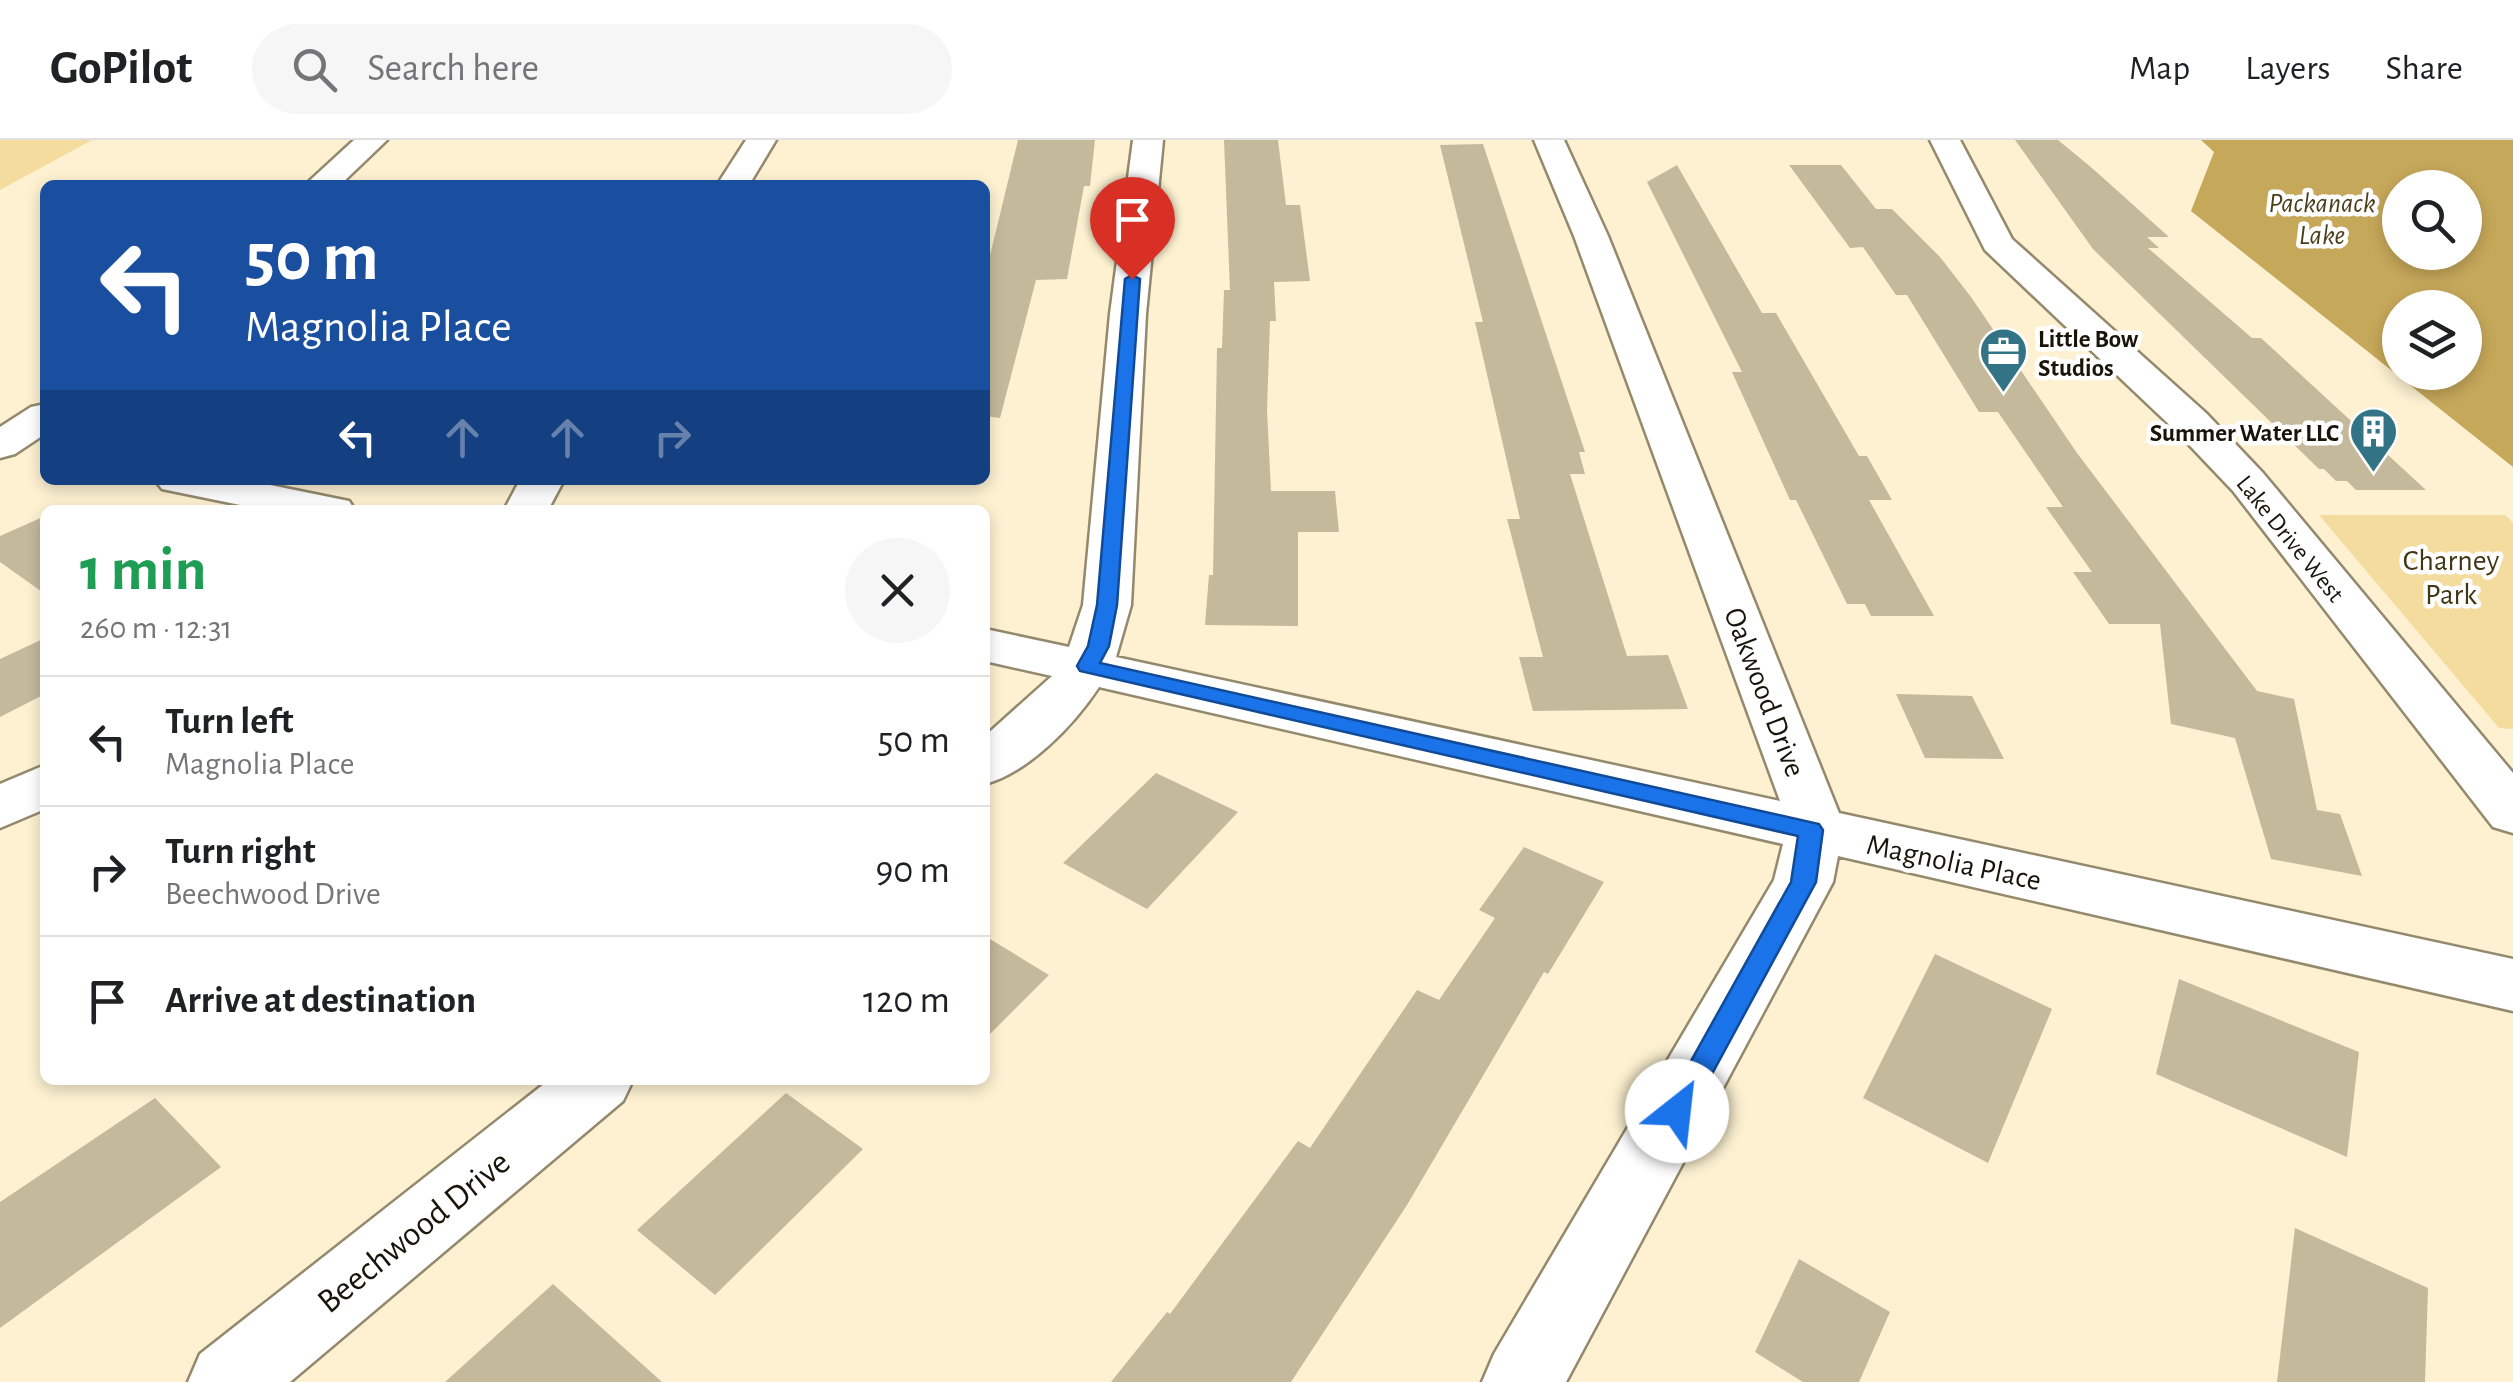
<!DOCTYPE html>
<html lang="en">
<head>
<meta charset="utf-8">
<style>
  body { margin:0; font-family:"Alegreya Sans",sans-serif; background:#f6f6f6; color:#202124; height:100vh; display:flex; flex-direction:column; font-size:38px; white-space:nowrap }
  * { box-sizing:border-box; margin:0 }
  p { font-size:32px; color:#757577 }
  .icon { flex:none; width:55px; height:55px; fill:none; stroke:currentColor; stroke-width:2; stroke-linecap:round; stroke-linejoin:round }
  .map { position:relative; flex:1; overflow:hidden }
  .details { position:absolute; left:40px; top:365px; width:950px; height:580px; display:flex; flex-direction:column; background:#fff; border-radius:15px; box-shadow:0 5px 15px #0003 }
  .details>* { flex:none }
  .top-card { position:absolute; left:40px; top:40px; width:950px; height:305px; border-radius:15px; box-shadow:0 5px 15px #0003; background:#1a4fa0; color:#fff; overflow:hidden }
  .controls { position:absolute; left:2382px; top:30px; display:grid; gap:20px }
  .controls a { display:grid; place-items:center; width:100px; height:100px; border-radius:50%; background:#fff; box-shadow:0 5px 15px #0003; font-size:50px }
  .pin { position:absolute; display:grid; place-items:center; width:85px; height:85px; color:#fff; margin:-102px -42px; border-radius:50% 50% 50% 0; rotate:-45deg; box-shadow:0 0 10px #0007 }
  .pin .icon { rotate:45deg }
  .me { position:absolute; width:110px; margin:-55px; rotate:29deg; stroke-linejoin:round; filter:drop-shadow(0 0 8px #0008) }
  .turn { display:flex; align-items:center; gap:35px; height:210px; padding:0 40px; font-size:45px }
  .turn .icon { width:130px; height:130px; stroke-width:2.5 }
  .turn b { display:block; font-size:70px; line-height:85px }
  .lanes { display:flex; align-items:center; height:95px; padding:0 40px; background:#0003; justify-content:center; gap:50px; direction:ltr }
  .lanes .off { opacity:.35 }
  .round { display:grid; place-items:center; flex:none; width:105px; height:105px; border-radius:52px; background:#f6f6f6 }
  .head { display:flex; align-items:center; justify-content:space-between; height:170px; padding:0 40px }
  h1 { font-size:60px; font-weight:600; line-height:75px; color:#1e9e55 }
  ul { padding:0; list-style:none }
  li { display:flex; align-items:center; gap:30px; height:130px; padding:0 40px; border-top:2px solid #e0e0e0 }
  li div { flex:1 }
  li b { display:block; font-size:38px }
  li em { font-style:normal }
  header { display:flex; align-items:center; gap:60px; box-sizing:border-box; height:140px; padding:0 50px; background:#fff; border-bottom:2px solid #e0e0e0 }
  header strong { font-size:48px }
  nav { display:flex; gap:55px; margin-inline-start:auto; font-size:35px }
  .search { width:700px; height:90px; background:#f6f6f6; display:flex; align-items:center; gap:25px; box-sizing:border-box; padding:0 35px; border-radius:55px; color:#757577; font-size:38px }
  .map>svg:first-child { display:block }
  .green { fill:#f4dc9e }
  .water { fill:#c6a85a; fill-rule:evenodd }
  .building { fill:#c5b99b }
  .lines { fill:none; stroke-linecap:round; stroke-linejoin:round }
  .minor-casing { stroke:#94896c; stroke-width:5 }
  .minor { fill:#fff; fill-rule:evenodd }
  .route { fill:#1a73e8; stroke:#114b97; stroke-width:2.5 }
  .labels { text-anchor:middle; stroke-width:9; stroke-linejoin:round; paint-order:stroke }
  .far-poi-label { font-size:25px; font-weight:bold; fill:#191409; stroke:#fff; text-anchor:start }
  .far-street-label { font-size:25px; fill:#191409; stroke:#fff }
  .far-water-label { font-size:28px; font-style:italic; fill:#4a3e1b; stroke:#fff }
  .park-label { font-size:30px; fill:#423613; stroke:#fff }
  .street-label { font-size:30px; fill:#191409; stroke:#fff }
  .near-street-label { font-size:35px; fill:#191409; stroke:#fff }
</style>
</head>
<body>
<header>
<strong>GoPilot</strong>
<div class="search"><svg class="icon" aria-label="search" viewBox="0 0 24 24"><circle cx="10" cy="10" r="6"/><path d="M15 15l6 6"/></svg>Search here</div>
<nav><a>Map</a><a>Layers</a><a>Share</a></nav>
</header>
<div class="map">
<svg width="2513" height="1242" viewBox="0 0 2513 1242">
  <rect width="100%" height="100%" fill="#fdf1d1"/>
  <path class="green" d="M 0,0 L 92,0 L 0,50 Z
    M 2319,375 L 2505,375 L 2513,383 L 2513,589 L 2499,588 Z"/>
  <path class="water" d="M 2201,0 L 2513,0 L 2513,327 L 2191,71 L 2214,12 ZM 2400,48 L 2465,48 L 2465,112 L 2400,112 ZM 2400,168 L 2465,168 L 2465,232 L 2400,232 Z"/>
  <path class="building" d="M 1018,0 L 1095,0 L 1090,46 L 1084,46 L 1067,139 L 1036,140 L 1000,278 L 985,276 L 985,136 Z
    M 1224,0 L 1278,0 L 1286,65 L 1300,65 L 1310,141 L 1274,142 L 1276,181 L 1270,181 L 1267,270 L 1271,351 L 1335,351 L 1339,392 L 1298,392 L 1298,486 L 1205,485 L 1209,435 L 1213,435 L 1217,208 L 1222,208 L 1224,150 L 1230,150 Z
    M 2015,0 L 2058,0 L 2092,28 L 2169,97 L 2147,97 L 2159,108 L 2148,108 L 2252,198 L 2261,198 L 2426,350 L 2356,350 L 2347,341 L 2336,341 L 2324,329 L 2319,329 L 2093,109 Z
    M 1483,4 L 1585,312 L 1579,312 L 1585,334 L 1570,334 L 1627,516 L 1668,515 L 1688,569 L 1533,571 L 1519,517 L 1543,517 L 1507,379 L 1520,379 L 1475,182 L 1483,182 L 1440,5 Z
    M 1677,25 L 1762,173 L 1776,173 L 1859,316 L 1867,316 L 1892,360 L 1869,360 L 1934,476 L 1871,476 L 1865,464 L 1847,464 L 1796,360 L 1790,360 L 1732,232 L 1742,232 L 1647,42 Z
    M 1789,25 L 1841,25 L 1876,69 L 1892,69 L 1940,117 L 1971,157 L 2077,313 L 2257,551 L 2294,559 L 2317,670 L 2340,674 L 2362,736 L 2271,719 L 2235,598 L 2171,584 L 2160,484 L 2109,484 L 2073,432 L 2092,432 L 2046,367 L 2063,367 L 1998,272 L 1979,272 L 1907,155 L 1896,155 L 1863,107 L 1850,108 Z
    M 45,376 L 45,454 L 0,422 L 0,396 Z
    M 45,498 L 45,554 L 0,577 L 0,519 Z
    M 1896,554 L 1972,556 L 2004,619 L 1925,618 Z
    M 1156,633 L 1238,672 L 1147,769 L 1063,723 Z
    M 1524,707 L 1604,742 L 1548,834 L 1544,832 L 1407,1065 L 1291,1242 L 1111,1242 L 1167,1172 L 1170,1174 L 1298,1001 L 1310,1008 L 1417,850 L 1439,860 L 1495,778 L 1479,770 Z
    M 985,796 L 1049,835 L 985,899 Z
    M 1935,814 L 2052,869 L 1988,1023 L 1863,958 Z
    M 2179,839 L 2359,912 L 2347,1017 L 2156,934 Z
    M 786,953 L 863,1009 L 715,1155 L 637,1090 Z
    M 155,958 L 221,1027 L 0,1188 L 0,1062 Z
    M 2295,1088 L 2428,1148 L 2425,1242 L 2277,1242 Z
    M 1799,1119 L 1890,1172 L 1859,1242 L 1803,1242 L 1755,1212 Z
    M 553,1144 L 662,1242 L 445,1242 Z"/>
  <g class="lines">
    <defs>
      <path id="minor" d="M 354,0 L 387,0 L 340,45 L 305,45 Z
        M 746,0 L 776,0 L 749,45 L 717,45 Z
        M 1133,0 L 1163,0 L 1146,174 L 1131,465 L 1116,517 L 1780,661 L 1574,96 L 1534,0 L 1564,0 L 1608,96 L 1839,673 L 2513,819 L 2513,871 L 1838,716 L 1833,742 L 1566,1242 L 1482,1242 L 1494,1214 L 1774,740 L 1783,704 L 1099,547 C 1074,585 1029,632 985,644 L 985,596 L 1052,536 L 985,521 L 985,489 L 1069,507 L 1083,465 L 1110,174 Z
        M 1930,0 L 1960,0 L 2012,99 L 2206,273 L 2263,333 L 2513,633 L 2513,693 L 2493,687 L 2233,351 L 2176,291 L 1985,110 Z
        M 45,264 L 45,294 L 15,314 L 0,318 L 0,287 L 31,267 Z
        M 155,340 L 246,340 L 349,361 L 355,370 L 264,370 L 162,349 Z
        M 520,340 L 564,340 L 548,370 L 504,370 Z
        M 45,625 L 45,669 L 0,688 L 0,644 Z
        M 549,940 L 633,940 L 623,961 L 290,1242 L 188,1242 L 200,1214 Z"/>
    </defs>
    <use href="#minor" class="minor-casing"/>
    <use href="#minor" class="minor"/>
  </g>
  <path class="route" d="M 1132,135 L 1140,139 L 1117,465 L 1109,506 L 1100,523 L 1819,684 L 1823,690 L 1816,742 L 1687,980 L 1677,984 L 1667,980 L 1663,971 L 1791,742 L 1798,696 L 1080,531 L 1077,526 L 1088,506 L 1097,465 L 1125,139 Z"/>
  <defs>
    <symbol id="office-pin" viewBox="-11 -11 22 30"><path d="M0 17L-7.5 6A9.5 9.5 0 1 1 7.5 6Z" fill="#327486" stroke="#fff"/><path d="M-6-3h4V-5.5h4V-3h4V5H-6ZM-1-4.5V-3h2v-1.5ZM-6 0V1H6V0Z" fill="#fff"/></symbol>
    <symbol id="building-pin" viewBox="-11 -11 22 30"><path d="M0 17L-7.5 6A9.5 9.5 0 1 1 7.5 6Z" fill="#327486" stroke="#fff"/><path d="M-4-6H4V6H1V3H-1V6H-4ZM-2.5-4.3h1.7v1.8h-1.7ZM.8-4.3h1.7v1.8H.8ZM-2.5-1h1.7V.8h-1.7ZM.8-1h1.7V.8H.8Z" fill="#fff"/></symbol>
  </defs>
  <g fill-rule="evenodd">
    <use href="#office-pin" x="1976" y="184" width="55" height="75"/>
    <use href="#building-pin" x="2346" y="264" width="55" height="75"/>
  </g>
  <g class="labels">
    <g class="far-poi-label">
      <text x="2038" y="207">Little Bow<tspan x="2038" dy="29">Studios</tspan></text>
      <text x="2339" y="301" text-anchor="end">Summer Water LLC</text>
    </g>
    <g class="far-street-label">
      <text transform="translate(2291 398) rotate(51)" y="9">Lake Drive West</text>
    </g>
    <g class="far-water-label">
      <text x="2322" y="72">Packanack<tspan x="2322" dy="32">Lake</tspan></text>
    </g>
    <g class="park-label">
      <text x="2451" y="430">Charney<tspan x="2451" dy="34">Park</tspan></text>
    </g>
    <g class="street-label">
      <text transform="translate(1765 552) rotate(69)" y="10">Oakwood Drive</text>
      <text transform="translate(1954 722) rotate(12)" y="10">Magnolia Place</text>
    </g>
    <g class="near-street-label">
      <text transform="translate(413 1091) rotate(-39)" y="12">Beechwood Drive</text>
    </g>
  </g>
</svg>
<div class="controls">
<a><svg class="icon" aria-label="search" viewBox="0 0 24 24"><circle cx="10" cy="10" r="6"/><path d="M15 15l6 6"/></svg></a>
<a><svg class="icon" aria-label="layers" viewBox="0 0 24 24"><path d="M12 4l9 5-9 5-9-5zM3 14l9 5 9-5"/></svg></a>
</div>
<div class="pin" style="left:1132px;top:139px;background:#d93025"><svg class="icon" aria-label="arrive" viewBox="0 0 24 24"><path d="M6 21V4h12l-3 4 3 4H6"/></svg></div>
<svg class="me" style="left:1677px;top:971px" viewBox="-20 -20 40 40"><circle r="19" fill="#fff"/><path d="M0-13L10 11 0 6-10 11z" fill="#1a73e8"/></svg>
<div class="top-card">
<div class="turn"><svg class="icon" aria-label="left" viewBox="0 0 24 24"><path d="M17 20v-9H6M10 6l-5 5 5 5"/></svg><div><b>50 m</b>Magnolia Place</div></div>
<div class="lanes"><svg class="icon" aria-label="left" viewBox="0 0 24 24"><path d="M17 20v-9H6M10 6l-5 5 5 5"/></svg><svg class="icon off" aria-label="ahead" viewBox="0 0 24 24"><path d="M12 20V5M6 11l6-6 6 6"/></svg><svg class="icon off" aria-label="ahead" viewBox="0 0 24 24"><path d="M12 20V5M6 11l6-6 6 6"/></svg><svg class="icon off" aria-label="right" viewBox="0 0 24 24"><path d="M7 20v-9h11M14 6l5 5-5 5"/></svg></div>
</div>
<section class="details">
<div class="head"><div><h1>1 min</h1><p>260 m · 12:31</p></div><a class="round"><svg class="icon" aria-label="close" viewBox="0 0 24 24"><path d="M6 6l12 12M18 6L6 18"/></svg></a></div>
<ul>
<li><svg class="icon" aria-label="left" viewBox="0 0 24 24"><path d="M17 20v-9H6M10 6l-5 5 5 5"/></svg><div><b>Turn left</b><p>Magnolia Place</p></div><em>50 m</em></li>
<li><svg class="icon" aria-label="right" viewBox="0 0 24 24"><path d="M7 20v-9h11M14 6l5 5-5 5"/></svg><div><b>Turn right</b><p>Beechwood Drive</p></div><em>90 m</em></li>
<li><svg class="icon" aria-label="arrive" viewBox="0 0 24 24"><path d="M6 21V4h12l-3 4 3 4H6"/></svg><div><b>Arrive at destination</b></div><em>120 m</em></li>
</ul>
</section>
</div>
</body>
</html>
